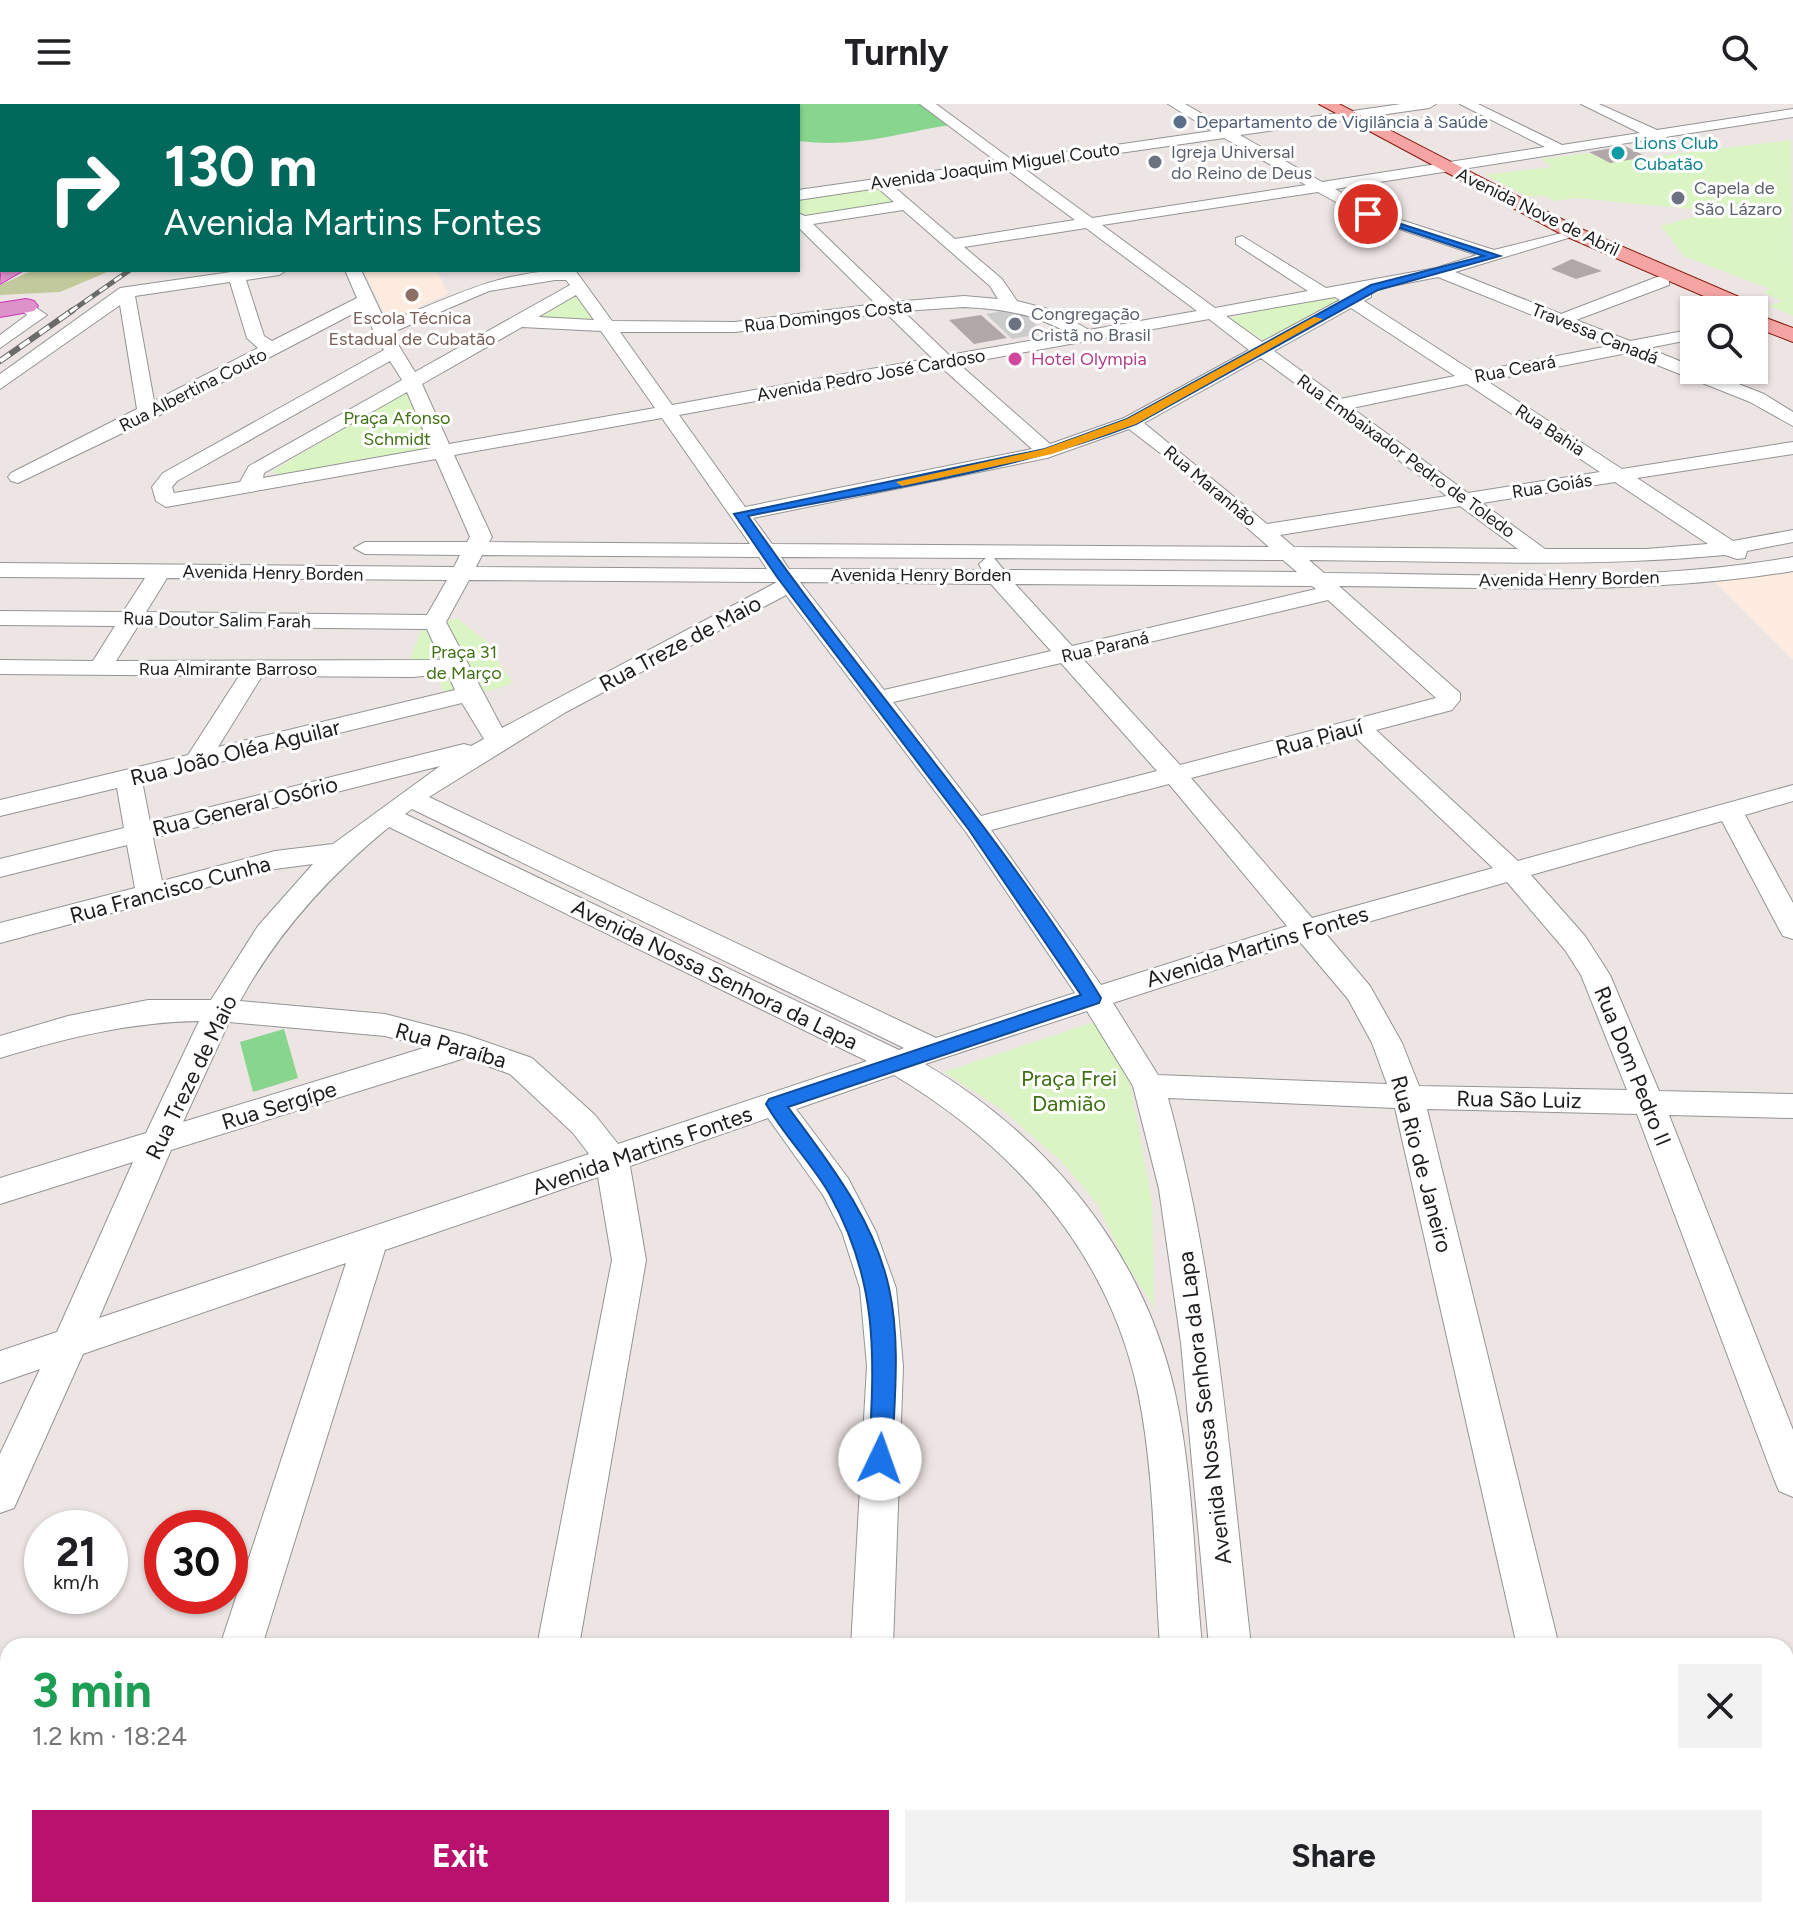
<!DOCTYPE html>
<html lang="en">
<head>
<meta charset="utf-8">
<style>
  body { margin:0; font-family:Figtree,sans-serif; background:#f2f2f2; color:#202124; height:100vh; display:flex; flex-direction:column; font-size:30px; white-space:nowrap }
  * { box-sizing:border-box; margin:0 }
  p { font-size:26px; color:#757577 }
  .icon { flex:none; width:44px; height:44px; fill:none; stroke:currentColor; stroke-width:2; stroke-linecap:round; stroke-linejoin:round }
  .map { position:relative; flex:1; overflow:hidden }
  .drawer { position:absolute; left:0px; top:1534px; width:1794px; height:280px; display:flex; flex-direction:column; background:#fff; border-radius:24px 24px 0 0; box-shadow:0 2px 6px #0004 }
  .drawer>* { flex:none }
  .banner { position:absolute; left:0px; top:0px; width:800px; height:168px; box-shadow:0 2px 6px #0004; background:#00695c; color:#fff; overflow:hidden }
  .controls { position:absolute; left:1680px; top:192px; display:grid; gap:16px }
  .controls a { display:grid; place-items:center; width:88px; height:88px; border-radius:0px; background:#fff; box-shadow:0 2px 6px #0004; font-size:40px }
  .speed { position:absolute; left:24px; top:1406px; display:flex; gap:16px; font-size:40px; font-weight:700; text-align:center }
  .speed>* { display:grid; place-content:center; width:104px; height:104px; border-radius:50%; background:#fff; box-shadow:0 2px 6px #0004; line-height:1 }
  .speed small { font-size:20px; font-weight:400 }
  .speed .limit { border:12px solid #d22; background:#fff; color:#111 }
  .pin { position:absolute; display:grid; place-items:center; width:68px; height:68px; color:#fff; margin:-34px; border:4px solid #fff; border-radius:50%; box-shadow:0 2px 8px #0007 }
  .me { position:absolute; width:88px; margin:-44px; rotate:3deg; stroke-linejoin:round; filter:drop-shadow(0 0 6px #0008) }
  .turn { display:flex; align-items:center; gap:28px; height:168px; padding:0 32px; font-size:36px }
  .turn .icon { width:104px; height:104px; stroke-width:2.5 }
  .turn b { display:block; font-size:56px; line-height:68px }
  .round { display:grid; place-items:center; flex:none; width:84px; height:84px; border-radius:0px; background:#f2f2f2 }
  .overview { display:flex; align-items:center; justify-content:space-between; height:136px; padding:0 32px }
  h1 { font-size:48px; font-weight:700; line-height:60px; color:#1e9e55 }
  .button { display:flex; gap:16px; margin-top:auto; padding:16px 32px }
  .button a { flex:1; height:92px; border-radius:0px; background:#b8126e; color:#fff; font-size:32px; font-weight:700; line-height:92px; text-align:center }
  .button a+a { background:#f2f2f2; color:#202124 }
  header { display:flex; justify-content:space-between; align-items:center; height:104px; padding:0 32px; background:#fff; font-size:36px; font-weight:700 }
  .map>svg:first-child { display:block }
  .industrial { fill:#e0d6e6 }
  .education { fill:#fcebde }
  .religious { fill:#cbcbcb }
  .forest { fill:#c2c99c }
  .park { fill:#dbf4c4 }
  .pitch { fill:#88d58d }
  .building { fill:#b2a7a8 }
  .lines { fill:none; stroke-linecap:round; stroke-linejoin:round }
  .minor-casing { stroke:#949494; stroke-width:2 }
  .major-casing { stroke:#881c0d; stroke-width:2 }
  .highway-casing { stroke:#c834b8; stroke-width:2 }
  .minor { fill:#fff; fill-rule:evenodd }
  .major { fill:#f3a4a3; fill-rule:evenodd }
  .highway { fill:#de92ca; fill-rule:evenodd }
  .rail-far1-casing { stroke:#6b6b6b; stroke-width:5 }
  .rail-casing { stroke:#6b6b6b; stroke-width:6 }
  .rail-far1 { stroke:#fff; stroke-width:3; stroke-dasharray:9; stroke-linecap:butt }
  .rail { stroke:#fff; stroke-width:4; stroke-dasharray:12; stroke-linecap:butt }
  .route { fill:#1a73e8; stroke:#114b97; stroke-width:2 }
  .slow { fill:#f59e0b }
  .service-dot { fill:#5c6f8a; stroke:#fff; stroke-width:3 }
  .culture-dot { fill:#0f9aa8; stroke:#fff; stroke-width:3 }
  .worship-dot { fill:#6b7280; stroke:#fff; stroke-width:3 }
  .education-dot { fill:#8d6e63; stroke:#fff; stroke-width:3 }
  .hotel-dot { fill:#d1479c; stroke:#fff; stroke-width:3 }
  .labels { text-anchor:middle; stroke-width:6; stroke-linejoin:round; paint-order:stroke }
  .far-service-label { font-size:18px; fill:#4e5e75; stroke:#fff; text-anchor:start }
  .far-culture-label { font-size:18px; fill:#0d838f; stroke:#fff; text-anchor:start }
  .far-worship-label { font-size:18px; fill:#5b616d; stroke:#fff; text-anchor:start }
  .far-street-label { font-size:18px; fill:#1d1d1d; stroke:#fff }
  .far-education-label { font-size:18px; fill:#785e54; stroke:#fff }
  .far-hotel-label { font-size:18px; fill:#b23c85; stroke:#fff; text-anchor:start }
  .far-park-label { font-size:18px; fill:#407115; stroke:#fff }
  .street-label { font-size:22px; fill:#1d1d1d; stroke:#fff }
  .park-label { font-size:22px; fill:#407115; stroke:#fff }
</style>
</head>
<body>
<header><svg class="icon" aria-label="menu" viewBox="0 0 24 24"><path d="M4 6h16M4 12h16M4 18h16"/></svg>Turnly<svg class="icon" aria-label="search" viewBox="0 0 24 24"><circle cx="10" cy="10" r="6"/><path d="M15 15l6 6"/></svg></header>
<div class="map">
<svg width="1793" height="1814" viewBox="0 0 1793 1814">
  <rect width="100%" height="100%" fill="#ede5e4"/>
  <path class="industrial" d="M 0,0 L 253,0 L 2,2 L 0,134 Z"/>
  <path class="education" d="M 363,166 L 437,166 L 448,190 L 393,215 L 386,212 Z
    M 1793,465 L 1793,556 L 1715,478 Z"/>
  <path class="religious" d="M 1007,206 L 1019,207 L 1046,229 L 1012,235 L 986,210 Z"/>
  <path class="forest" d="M 34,166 L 112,166 L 60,188 L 0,191 L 0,181 Z"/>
  <path class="park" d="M 1791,36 L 1793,212 L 1769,202 L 1783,197 L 1763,188 L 1770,185 L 1684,152 L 1661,122 L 1701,111 L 1692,105 L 1576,94 L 1555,97 L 1541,91 L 1528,93 L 1485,71 L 1552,63 L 1541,55 L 1590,49 L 1610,58 Z
    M 879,82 L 901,101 L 806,115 L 798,108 L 798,94 Z
    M 571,190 L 577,191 L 593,215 L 537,216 L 532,212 Z
    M 1330,191 L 1341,194 L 1340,197 L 1266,238 L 1229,214 Z
    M 404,288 L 408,289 L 430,345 L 280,370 L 271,368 Z
    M 457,514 L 492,542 L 498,558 L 513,579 L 493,586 L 444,591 L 438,572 L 403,572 L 422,525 Z
    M 1094,918 L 1129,975 L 1152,1098 L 1154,1203 L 1122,1153 L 1097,1099 L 1060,1056 L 1000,1004 L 944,968 Z"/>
  <path class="pitch" d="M 655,0 L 922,0 L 950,21 C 893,30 858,44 798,37 L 798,2 Z
    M 284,925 L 298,974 L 253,988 L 240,938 Z"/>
  <path class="building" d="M 1625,42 L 1647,53 L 1610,59 L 1589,48 Z
    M 1572,155 L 1602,167 L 1576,175 L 1551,165 Z
    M 981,211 L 1007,234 L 974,240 L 949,216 Z"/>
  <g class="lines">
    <defs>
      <path id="minor" d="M 445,0 L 459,0 L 461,2 L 447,2 Z
        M 920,0 L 936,0 L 1012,56 L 1212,27 L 1168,0 L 1185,0 L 1228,25 L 1401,0 L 1436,0 L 1429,4 L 1240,31 L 1322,78 L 1545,43 L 1460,0 L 1478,0 L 1562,41 L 1640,29 L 1581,0 L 1599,0 L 1657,26 L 1793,5 L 1793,13 L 1335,85 L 1373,107 L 1494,146 L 1578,125 L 1578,131 L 1455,168 L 1561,210 L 1657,173 L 1669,173 L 1669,181 L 1576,216 L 1630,237 L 1694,225 L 1694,235 L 1648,244 L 1694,263 L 1694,266 L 1703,266 L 1764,290 L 1793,308 L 1793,322 L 1750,298 L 1627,249 L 1487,277 L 1622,365 L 1793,338 L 1793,350 L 1637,374 L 1733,437 L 1793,426 L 1793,438 L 1747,447 L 1745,454 L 1737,455 L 1725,451 C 1587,464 1449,457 1309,456 L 1324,469 C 1479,470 1639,480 1793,453 L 1793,467 C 1644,492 1489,483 1339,482 L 1460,589 L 1460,596 L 1452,606 L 1376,626 L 1518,757 L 1793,681 L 1793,697 L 1745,711 L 1793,799 L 1793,835 L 1783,832 L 1779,825 L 1722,717 L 1531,771 L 1585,832 L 1610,871 L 1659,987 L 1793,990 L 1793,1014 L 1669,1011 L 1793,1326 L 1793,1393 L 1779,1387 L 1774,1375 L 1637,1010 L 1427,1005 L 1559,1542 L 1517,1542 L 1395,1004 L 1168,994 C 1217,1173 1230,1358 1251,1542 L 1209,1542 L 1181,1239 L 1159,1085 L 1133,982 L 1087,907 L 925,960 C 1048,1033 1143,1147 1175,1289 C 1193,1371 1194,1458 1202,1542 L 1160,1542 C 1154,1458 1155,1371 1138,1288 C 1108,1147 1014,1043 894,971 L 796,1005 L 848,1074 L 876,1128 L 896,1184 L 903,1262 L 893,1542 L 851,1542 L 867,1262 L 860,1184 L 842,1128 L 823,1091 L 768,1014 L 630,1062 L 646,1156 L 579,1542 L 537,1542 L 612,1156 L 598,1073 L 385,1146 L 262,1542 L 220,1542 L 346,1159 L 83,1250 L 14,1404 L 0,1409 L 0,1350 L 40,1265 L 0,1279 L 0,1247 L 57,1228 L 133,1058 L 0,1100 L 0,1074 L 146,1029 L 199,917 C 130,918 66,934 0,954 L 0,932 L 68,912 L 148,896 L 211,896 L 258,822 L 313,760 L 275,765 L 0,839 L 0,819 L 135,784 L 127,741 L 0,773 L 0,755 L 124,724 L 117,684 L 0,712 L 0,696 L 188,651 L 239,572 L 0,570 L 0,556 L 93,557 L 115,522 L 0,521 L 0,507 L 123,508 L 145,474 L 0,473 L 0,459 L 454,463 L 460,451 L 365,450 L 354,444 L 365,438 L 467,438 L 470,433 L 436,355 L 166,403 L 156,397 L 152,383 L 163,369 L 384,246 L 362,205 L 154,314 L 18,379 L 11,377 L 8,373 L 11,369 L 137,305 L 120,201 L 0,285 L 0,270 L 120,184 L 245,166 L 287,166 L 279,171 L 246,176 L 264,232 L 272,237 L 357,194 L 345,166 L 361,166 L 386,219 C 456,192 498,166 575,166 L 612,217 L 735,218 L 876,200 L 798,123 L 798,109 L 805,112 L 894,98 L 878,84 L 798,96 L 798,86 L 997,58 ZM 1224,34 L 1306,81 L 1092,114 L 1022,63 ZM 1006,65 L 1075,116 L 955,135 L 893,82 ZM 1318,88 L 1363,113 L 1477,151 L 1436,164 L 1326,184 L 1242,132 L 1236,134 L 1236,140 L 1308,187 L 1215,204 L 1102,121 ZM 903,106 L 990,182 L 998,195 L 964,192 L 894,198 L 813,120 ZM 1086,124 L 1197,207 L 1089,226 L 1056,207 L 1017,197 L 1002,175 L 964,143 ZM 1438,173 L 1609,242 L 1474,268 L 1364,197 L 1371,193 L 1371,186 ZM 555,176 L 566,176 L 570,181 L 415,268 L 391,229 L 489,187 ZM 230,178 L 247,234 L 258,244 L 154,297 L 135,192 ZM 576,191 L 594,216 L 538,213 ZM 1335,193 L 1340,196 L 1262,238 L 1226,212 ZM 964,203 C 1004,205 1035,210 1070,230 L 949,251 L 903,207 ZM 1351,204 L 1455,272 L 1340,295 L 1274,247 ZM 886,209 L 932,254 L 672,301 L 620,228 L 735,228 ZM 1209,215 L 1249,246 L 1124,314 L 1050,340 L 959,260 ZM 522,223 L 601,227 L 655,304 L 449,340 L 422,280 ZM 1261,254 L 1447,392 L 1267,420 L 1144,319 ZM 390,257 L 402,276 L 249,362 L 240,378 L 174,389 L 172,383 L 177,377 ZM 941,263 L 1032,345 L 745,403 L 679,311 ZM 1467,280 L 1600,368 L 1468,389 L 1352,304 ZM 407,288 L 431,344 L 263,374 L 264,369 ZM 662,314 L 750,440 L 489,438 L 492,433 L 454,351 ZM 1129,325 L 1177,362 L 1269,443 L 772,440 L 753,414 L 1047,354 ZM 1615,378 L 1708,440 L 1646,445 L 1545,445 L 1482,399 ZM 1460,402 L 1518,445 L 1294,443 L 1280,431 ZM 482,451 L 759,453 L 767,465 L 476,463 ZM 781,453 L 986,454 L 979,460 L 982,466 L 789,465 ZM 994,454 L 1283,456 L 1297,468 L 1004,466 ZM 167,474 L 447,476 L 427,511 L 146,508 ZM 469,476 L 777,478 L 502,624 L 446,518 ZM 800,478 L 991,480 L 1051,547 L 884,586 ZM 1015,480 L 1312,482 L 1316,485 L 1072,542 ZM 786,491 L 966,728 L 1075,889 L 936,934 L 429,693 L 566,608 ZM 1328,496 L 1436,594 L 1180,661 L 1082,554 ZM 138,522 L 427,525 L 441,556 L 116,557 ZM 1061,559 L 1157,667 L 981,712 L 893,598 ZM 448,570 L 455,586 L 218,643 L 262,572 L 412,573 ZM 462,599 L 484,635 L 471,642 L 464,640 L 150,718 L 142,677 ZM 1354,632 L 1493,764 L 1312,814 L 1191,674 ZM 440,662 L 333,740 L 275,747 L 162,777 L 153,734 ZM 1169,680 L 1287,822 L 1101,881 L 991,726 ZM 412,705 L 904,944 L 899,946 L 405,710 ZM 389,723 L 867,957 L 618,1040 L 595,1011 L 532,954 L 466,931 L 385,910 L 240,897 C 278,828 328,773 389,723 ZM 1507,778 L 1565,846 L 1581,871 L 1627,986 L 1419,982 L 1402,939 L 1370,882 L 1326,830 ZM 1300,838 L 1348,895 L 1372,939 L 1387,980 L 1158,971 L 1113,899 ZM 229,918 L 385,932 L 427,943 L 183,1018 ZM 465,954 L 510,970 L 573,1029 L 589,1050 L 99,1214 L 171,1046 Z
        M 26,197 L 47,211 L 0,244 L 0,231 L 27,211 L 17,202 Z
        M 0,1561 L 8,1561 L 8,1603 L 0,1603 Z
        M 1786,1626 L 1793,1626 L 1793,1670 L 1786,1670 Z
        M 132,1806 L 178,1806 L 176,1814 L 130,1814 Z
        M 485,1806 L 531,1806 L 529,1814 L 483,1814 Z
        M 835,1806 L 881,1806 L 881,1814 L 835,1814 Z
        M 1180,1806 L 1226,1806 L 1227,1814 L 1181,1814 Z
        M 1236,1806 L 1282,1806 L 1282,1814 L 1236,1814 Z
        M 1580,1806 L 1626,1806 L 1628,1814 L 1582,1814 Z"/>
      <path id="major" d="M 1319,0 L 1339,0 L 1579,124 L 1760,202 L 1763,206 L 1758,211 L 1793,224 L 1793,238 L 1754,223 L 1754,206 L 1736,206 L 1565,132 Z"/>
      <path id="highway" d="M 2,162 L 2,166 L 24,166 L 0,180 Z
        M 26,195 L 34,197 L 38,202 L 34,207 L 0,213 L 0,199 Z"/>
    </defs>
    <use href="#minor" class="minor-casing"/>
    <use href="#major" class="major-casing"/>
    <use href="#highway" class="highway-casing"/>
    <use href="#minor" class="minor"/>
    <use href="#major" class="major"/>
    <use href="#highway" class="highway"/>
    <defs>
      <path id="rail-far1" d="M 355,2 L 358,0
        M 70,208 L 130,166"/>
      <path id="rail" d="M 0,257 L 73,206"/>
    </defs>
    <use href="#rail-far1" class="rail-far1-casing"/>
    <use href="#rail" class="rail-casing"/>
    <use href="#rail-far1" class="rail-far1"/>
    <use href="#rail" class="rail"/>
  </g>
  <path class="route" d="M 1364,108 L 1500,152 L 1378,186 L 1136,320 C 1012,368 878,386 748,412 C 861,576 998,724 1101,894 L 1099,899 L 788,1003 C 829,1059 874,1115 889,1184 C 901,1239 894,1299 892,1355 L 889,1362 L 880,1365 L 872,1362 L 869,1355 C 874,1256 880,1181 830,1091 C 812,1059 784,1032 766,1000 L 769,995 L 1081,891 L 969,726 L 777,473 L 734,410 L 1045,345 L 1127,315 L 1371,181 L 1484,152 L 1364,112 Z"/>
  <path class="slow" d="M 1314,213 L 1323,215 L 1136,320 L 1052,350 L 902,382 L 896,378 L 1044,345 L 1127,315 Z"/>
  <circle class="service-dot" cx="1180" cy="18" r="8"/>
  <circle class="culture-dot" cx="1618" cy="49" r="8"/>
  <g class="worship-dot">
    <circle cx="1155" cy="58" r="8"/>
    <circle cx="1678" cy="94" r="8"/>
    <circle cx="1015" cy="220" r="8"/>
  </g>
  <circle class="education-dot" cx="412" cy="191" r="8"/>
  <circle class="hotel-dot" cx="1015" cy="255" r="8"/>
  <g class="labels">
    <g class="far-service-label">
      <text x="1196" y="24">Departamento de Vigilância à Saúde</text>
    </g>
    <g class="far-culture-label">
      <text x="1634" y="45">Lions Club<tspan x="1634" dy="21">Cubatão</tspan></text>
    </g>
    <g class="far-worship-label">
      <text x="1171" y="54">Igreja Universal<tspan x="1171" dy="21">do Reino de Deus</tspan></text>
      <text x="1694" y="90">Capela de<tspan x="1694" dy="21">São Lázaro</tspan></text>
      <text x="1031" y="216">Congregação<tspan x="1031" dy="21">Cristã no Brasil</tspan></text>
    </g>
    <g class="far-street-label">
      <text transform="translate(995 62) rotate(-8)" y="6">Avenida Joaquim Miguel Couto</text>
      <text transform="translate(1538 108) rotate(26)" y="6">Avenida Nove de Abril</text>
      <text transform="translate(828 212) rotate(-7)" y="6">Rua Domingos Costa</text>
      <text transform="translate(1595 230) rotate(22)" y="6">Travessa Canadá</text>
      <text transform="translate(1515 265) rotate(-11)" y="6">Rua Ceará</text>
      <text transform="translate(871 271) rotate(-10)" y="6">Avenida Pedro José Cardoso</text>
      <text transform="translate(193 286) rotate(-27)" y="6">Rua Albertina Couto</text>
      <text transform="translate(1550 326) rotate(33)" y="6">Rua Bahia</text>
      <text transform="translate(1406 352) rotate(36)" y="6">Rua Embaixador Pedro de Toledo</text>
      <text transform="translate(1210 382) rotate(40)" y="6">Rua Maranhão</text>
      <text transform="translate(1552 382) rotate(-9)" y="6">Rua Goiás</text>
      <text transform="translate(273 469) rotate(1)" y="6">Avenida Henry Borden</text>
      <text x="921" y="477">Avenida Henry Borden</text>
      <text transform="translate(1569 475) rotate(-1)" y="6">Avenida Henry Borden</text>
      <text transform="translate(217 516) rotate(1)" y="6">Rua Doutor Salim Farah</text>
      <text transform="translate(1105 543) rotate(-13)" y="6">Rua Paraná</text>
      <text x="228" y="571">Rua Almirante Barroso</text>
    </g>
    <g class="far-education-label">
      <text x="412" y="220">Escola Técnica<tspan x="412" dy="21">Estadual de Cubatão</tspan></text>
    </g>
    <g class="far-hotel-label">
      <text x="1031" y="261">Hotel Olympia</text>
    </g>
    <g class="far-park-label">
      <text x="397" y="320">Praça Afonso<tspan x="397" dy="21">Schmidt</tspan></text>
      <text x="464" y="554">Praça 31<tspan x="464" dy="21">de Março</tspan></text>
    </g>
    <g class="street-label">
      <text transform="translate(680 539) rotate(-28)" y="8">Rua Treze de Maio</text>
      <text transform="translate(1319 633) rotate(-15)" y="8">Rua Piauí</text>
      <text transform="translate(235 648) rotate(-14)" y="8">Rua João Oléa Aguilar</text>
      <text transform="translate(245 702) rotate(-14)" y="8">Rua General Osório</text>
      <text transform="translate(170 785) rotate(-15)" y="8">Rua Francisco Cunha</text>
      <text transform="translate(1257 842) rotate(-17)" y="8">Avenida Martins Fontes</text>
      <text transform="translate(715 870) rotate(26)" y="8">Avenida Nossa Senhora da Lapa</text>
      <text transform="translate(451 941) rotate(16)" y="8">Rua Paraíba</text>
      <text transform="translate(1633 962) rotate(68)" y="8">Rua Dom Pedro II</text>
      <text transform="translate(191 973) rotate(-64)" y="8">Rua Treze de Maio</text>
      <text transform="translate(1519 995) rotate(1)" y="8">Rua São Luiz</text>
      <text transform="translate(279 1001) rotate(-17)" y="8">Rua Sergípe</text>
      <text transform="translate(642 1046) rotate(-19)" y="8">Avenida Martins Fontes</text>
      <text transform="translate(1422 1060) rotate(75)" y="8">Rua Rio de Janeiro</text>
      <text transform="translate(1204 1304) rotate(-97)" y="8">Avenida Nossa Senhora da Lapa</text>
    </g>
    <g class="park-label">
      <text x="1069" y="982">Praça Frei<tspan x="1069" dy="25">Damião</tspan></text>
    </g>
  </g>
</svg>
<div class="controls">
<a><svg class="icon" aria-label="search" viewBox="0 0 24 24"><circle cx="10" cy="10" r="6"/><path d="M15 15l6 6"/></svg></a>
</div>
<div class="speed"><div>21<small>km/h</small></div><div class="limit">30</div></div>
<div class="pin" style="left:1368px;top:110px;background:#d93025"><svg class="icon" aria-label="arrive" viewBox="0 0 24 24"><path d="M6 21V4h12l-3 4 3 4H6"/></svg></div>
<svg class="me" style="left:880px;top:1355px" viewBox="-20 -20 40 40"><circle r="19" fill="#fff"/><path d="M0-13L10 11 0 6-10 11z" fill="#1a73e8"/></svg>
<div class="banner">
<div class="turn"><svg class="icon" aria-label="right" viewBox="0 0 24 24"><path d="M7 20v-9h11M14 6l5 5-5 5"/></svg><div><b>130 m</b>Avenida Martins Fontes</div></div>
</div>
<section class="drawer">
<div class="overview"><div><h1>3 min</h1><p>1.2 km · 18:24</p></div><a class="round"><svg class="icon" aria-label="close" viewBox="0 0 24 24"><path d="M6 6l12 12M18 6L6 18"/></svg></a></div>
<div class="button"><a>Exit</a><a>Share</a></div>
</section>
</div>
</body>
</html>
